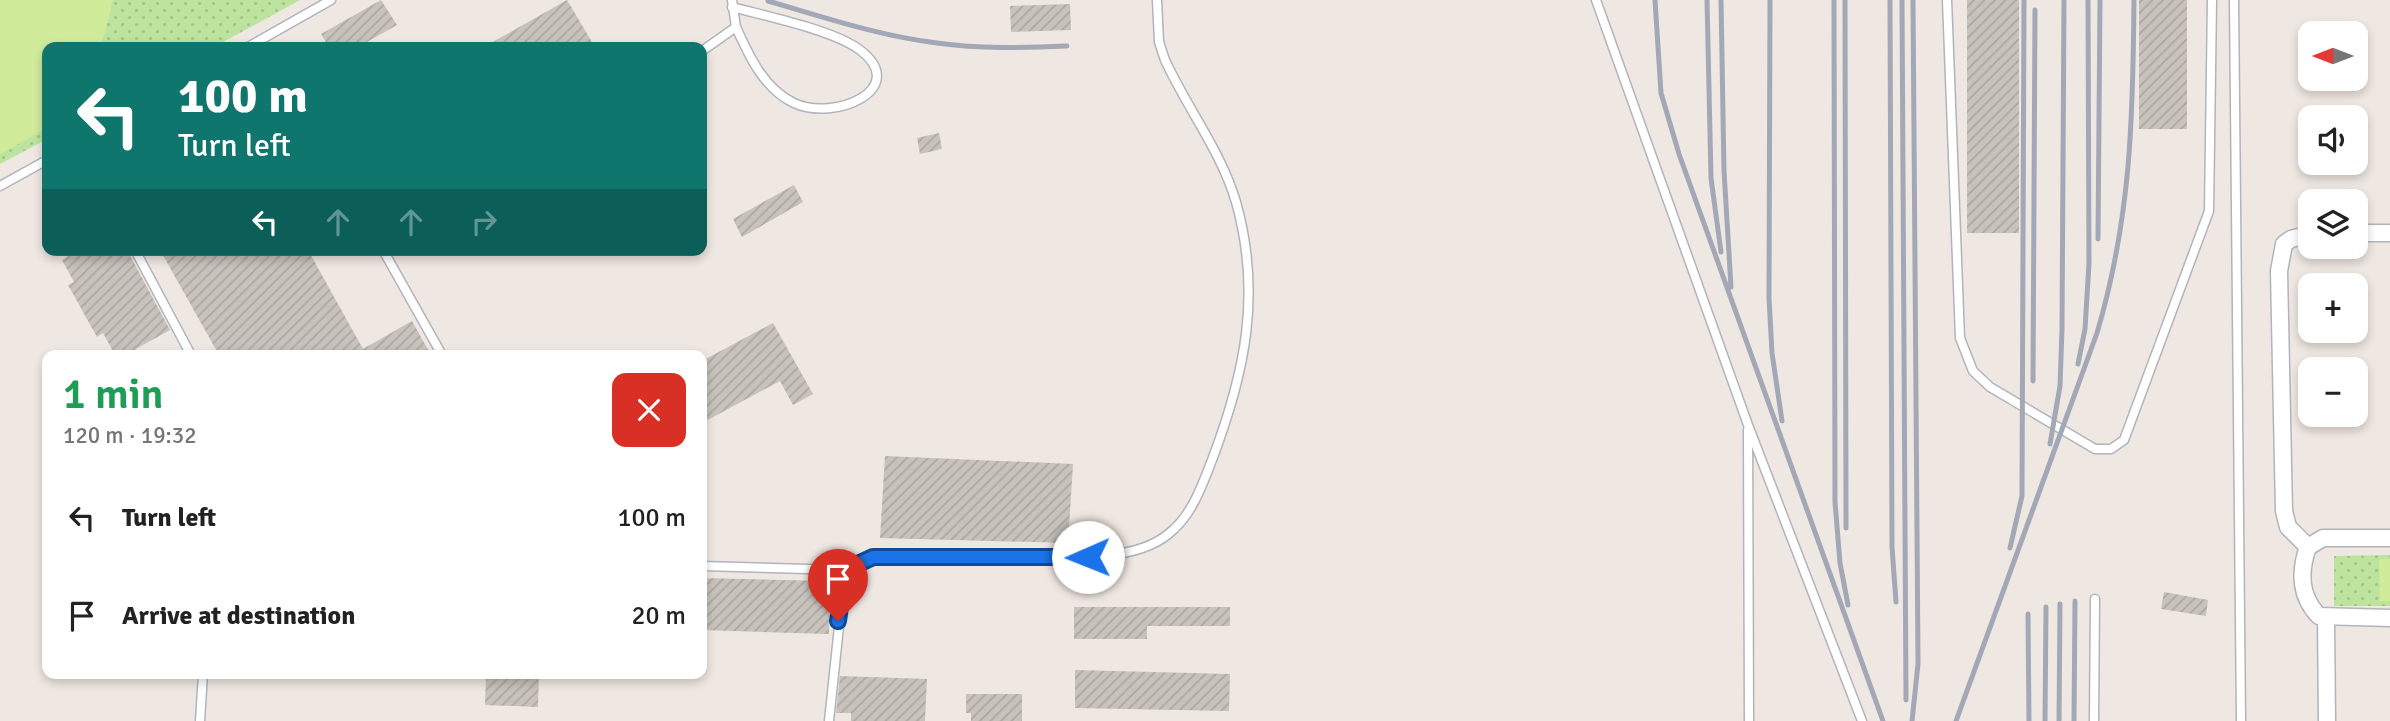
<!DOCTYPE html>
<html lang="en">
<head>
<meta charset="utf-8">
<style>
  body { margin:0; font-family:Signika,sans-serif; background:#f6f6f6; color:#222; height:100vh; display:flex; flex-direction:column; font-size:26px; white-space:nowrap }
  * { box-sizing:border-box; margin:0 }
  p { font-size:23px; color:#767676 }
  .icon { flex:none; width:38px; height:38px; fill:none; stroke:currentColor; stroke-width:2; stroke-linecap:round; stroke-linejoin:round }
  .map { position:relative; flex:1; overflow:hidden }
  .panel { position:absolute; left:42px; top:350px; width:665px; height:329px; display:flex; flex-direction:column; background:#fff; border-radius:14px; box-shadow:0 4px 10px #0003 }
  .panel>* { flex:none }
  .banner { position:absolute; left:42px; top:42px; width:665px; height:214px; border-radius:14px; box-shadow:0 4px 10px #0003; background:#0f766e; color:#fff; overflow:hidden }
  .needle { width:46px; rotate:270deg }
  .tools { position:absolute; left:2298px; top:21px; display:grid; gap:14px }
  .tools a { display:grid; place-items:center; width:70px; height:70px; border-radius:14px; background:#fff; box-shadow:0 4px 10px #0003; font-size:35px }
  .pin { position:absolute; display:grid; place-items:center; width:60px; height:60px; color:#fff; margin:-72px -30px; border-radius:50% 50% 50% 0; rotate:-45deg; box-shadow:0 0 7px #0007 }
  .pin .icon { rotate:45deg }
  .me { position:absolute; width:77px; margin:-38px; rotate:269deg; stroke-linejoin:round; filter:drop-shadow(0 0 5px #0008) }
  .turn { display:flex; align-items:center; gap:24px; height:147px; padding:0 21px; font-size:32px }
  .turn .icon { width:91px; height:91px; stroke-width:2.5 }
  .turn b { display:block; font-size:49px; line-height:60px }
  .lanes { display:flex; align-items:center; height:66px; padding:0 21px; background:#0003; justify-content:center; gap:35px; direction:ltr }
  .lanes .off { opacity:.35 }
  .round { display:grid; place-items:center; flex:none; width:74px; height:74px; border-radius:14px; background:#f6f6f6 }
  .overview { display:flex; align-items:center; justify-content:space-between; height:119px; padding:0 21px }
  h1 { font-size:42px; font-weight:600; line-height:52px; color:#1e9e55 }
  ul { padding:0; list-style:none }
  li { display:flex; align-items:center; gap:21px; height:98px; padding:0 21px }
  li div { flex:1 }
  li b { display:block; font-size:26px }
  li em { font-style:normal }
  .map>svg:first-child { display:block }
  .park { fill:url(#park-dots) }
  .pitch { fill:#d0eb9a }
  .building { fill:url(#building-hatch) }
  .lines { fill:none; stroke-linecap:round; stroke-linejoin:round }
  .service-casing { stroke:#b1b4be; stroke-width:11 }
  .minor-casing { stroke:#b1b4be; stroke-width:19 }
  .service { stroke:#fff; stroke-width:8 }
  .minor { stroke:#fff; stroke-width:16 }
  .rail { stroke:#a3a8b7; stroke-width:5 }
  .route-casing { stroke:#114b97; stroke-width:18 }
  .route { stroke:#1a73e8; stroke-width:12 }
</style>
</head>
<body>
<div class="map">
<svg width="2390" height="721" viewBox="0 0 2390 721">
  <defs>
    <pattern id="park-dots" width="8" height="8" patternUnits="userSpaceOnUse" patternTransform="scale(1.75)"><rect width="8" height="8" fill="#bde49e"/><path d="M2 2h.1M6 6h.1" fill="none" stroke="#a3c488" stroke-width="1.8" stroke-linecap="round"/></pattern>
    <pattern id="building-hatch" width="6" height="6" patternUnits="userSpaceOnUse" patternTransform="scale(1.75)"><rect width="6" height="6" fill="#c8c2bc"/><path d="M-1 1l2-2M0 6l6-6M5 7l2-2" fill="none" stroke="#aca7a2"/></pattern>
  </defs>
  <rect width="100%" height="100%" fill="#efe7e1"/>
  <path class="park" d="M 0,0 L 300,0 L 214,47 L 47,47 L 47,139 L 0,164 Z
    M 2390,555 L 2390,606 L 2334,606 L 2334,556 Z"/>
  <path class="pitch" d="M 0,0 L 113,0 L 101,47 L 47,47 L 47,128 L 0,154 Z
    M 2379,559 L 2390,559 L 2390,601 L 2380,601 Z"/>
  <path class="building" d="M 381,0 L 397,25 L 358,47 L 329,47 L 321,34 Z
    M 567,0 L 595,47 L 484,47 Z
    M 1967,0 L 2019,0 L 2019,233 L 1967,233 Z
    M 2139,0 L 2187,0 L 2187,129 L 2139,129 Z
    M 1070,4 L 1071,30 L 1011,32 L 1010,6 Z
    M 939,133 L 942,149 L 920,154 L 917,138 Z
    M 794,185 L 803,202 L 742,237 L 733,219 Z
    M 78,250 L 127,250 L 170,330 L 125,355 L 119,350 L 114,353 L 103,333 L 97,337 L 68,285 L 74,282 L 62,260 Z
    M 160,250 L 308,250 L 363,349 L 412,321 L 431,355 L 219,355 Z
    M 773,323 L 813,394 L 793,405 L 780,381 L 702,423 L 702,361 Z
    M 885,456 L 1073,464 L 1068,543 L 880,538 Z
    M 702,578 L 829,581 L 829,634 L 702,630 Z
    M 2164,592 L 2208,600 L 2206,616 L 2161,609 Z
    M 1074,607 L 1230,607 L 1230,626 L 1147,626 L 1147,639 L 1074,639 Z
    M 1075,670 L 1230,674 L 1229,711 L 1075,708 Z
    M 486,674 L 539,674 L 538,707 L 485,705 Z
    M 840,676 L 927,679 L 925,721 L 851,721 L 851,713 L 836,713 Z
    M 966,694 L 1022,694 L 1022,721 L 971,721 L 971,713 L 966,713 Z"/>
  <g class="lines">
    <defs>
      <path id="service" d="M 1596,0 L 1748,425 L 1862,721
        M 1947,0 L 1960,338 L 1973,371 L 1990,387 L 2095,449 L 2111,449 L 2124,440 L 2209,211 L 2212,0
        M 2234,0 L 2241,721
        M 732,7 C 765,16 834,30 860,50 C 911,89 834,122 794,103 C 764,89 749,56 736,27
        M 248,47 L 331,0
        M 702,51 L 736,27 L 732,0
        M 0,186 L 47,160
        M 135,250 L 191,355
        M 383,250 L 442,355
        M 1748,430 L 1749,721
        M 702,566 L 845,570 L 829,721
        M 845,570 C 882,547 932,558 974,559 C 1021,559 1071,562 1117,554 C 1138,551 1159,544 1174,529 C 1193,512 1203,483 1212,460 C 1245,373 1262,294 1236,202 C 1221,151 1187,108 1165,60 L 1159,42 L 1157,0
        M 200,721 L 203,674
        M 2094,721 L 2095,599"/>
      <path id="minor" d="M 2356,233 L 2390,233
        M 2390,538 L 2323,538 L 2308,547 C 2299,572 2300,597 2319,616 L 2390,618
        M 2308,547 L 2288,527 L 2284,511 L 2279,271 L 2284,244 L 2291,239 L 2310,234
        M 2326,619 L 2327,721"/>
    </defs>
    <use href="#service" class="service-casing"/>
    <use href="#minor" class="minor-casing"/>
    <use href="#service" class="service"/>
    <use href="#minor" class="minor"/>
    <path class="rail" d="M 1655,0 L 1661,93 L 1679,154 L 1883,721
      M 1707,0 L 1711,178 L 1721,252
      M 1721,0 L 1724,171 L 1731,287
      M 1770,0 L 1769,298 L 1772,353 L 1782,421
      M 1834,0 L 1835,502 L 1840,563 L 1848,605
      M 1845,0 L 1846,528
      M 1890,0 L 1892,547 L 1896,602
      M 1902,0 L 1906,700
      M 768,1 C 824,17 879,36 937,43 C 980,49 1023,48 1067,46
      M 2098,239 L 2100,0
      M 2078,364 L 2085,329 L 2089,263 L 2088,0
      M 2033,381 L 2035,10
      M 2050,444 L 2060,386 L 2062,329 L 2064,0
      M 2010,548 L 2022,496 L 2024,0
      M 2028,614 L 2029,721
      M 1912,721 L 1918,664 L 1913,0
      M 1956,721 L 2097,333 C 2131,218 2133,118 2134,0
      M 2045,721 L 2046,607
      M 2059,721 L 2060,604
      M 2074,721 L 2075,601"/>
  </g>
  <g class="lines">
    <defs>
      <path id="route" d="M 838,621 L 845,570 L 873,557 L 1088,557"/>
    </defs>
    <use href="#route" class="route-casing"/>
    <use href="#route" class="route"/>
  </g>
</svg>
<div class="tools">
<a><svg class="needle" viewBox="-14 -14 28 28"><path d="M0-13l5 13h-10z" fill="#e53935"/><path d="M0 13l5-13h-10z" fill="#767676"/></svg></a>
<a><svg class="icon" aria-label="sound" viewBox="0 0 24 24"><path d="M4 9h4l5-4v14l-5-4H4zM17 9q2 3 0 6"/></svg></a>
<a><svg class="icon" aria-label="layers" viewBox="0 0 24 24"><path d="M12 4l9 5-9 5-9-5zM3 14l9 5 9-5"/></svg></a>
<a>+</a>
<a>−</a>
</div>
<div class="pin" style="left:838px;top:621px;background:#d93025"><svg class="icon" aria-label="arrive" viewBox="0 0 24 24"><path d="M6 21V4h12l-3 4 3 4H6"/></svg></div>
<svg class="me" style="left:1088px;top:557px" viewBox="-20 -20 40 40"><circle r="19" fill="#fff"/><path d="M0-13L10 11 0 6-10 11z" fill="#1a73e8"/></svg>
<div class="banner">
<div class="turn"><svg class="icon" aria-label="left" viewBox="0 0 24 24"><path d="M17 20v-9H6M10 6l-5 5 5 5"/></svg><div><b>100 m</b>Turn left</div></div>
<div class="lanes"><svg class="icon" aria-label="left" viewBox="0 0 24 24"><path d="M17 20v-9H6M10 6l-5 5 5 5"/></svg><svg class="icon off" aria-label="ahead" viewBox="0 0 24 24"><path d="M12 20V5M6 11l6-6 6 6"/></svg><svg class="icon off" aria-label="ahead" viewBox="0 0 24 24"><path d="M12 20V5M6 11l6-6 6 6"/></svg><svg class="icon off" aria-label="right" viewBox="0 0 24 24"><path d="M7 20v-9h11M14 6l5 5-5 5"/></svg></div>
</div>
<section class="panel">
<div class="overview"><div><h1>1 min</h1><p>120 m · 19:32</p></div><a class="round" style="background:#d93025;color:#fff"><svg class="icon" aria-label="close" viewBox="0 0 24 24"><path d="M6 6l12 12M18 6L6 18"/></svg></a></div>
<ul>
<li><svg class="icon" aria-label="left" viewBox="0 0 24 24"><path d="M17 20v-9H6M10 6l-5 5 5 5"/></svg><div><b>Turn left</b></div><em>100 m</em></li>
<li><svg class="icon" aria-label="arrive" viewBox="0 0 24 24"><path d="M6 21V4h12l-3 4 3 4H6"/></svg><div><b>Arrive at destination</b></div><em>20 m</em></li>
</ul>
</section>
</div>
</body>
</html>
